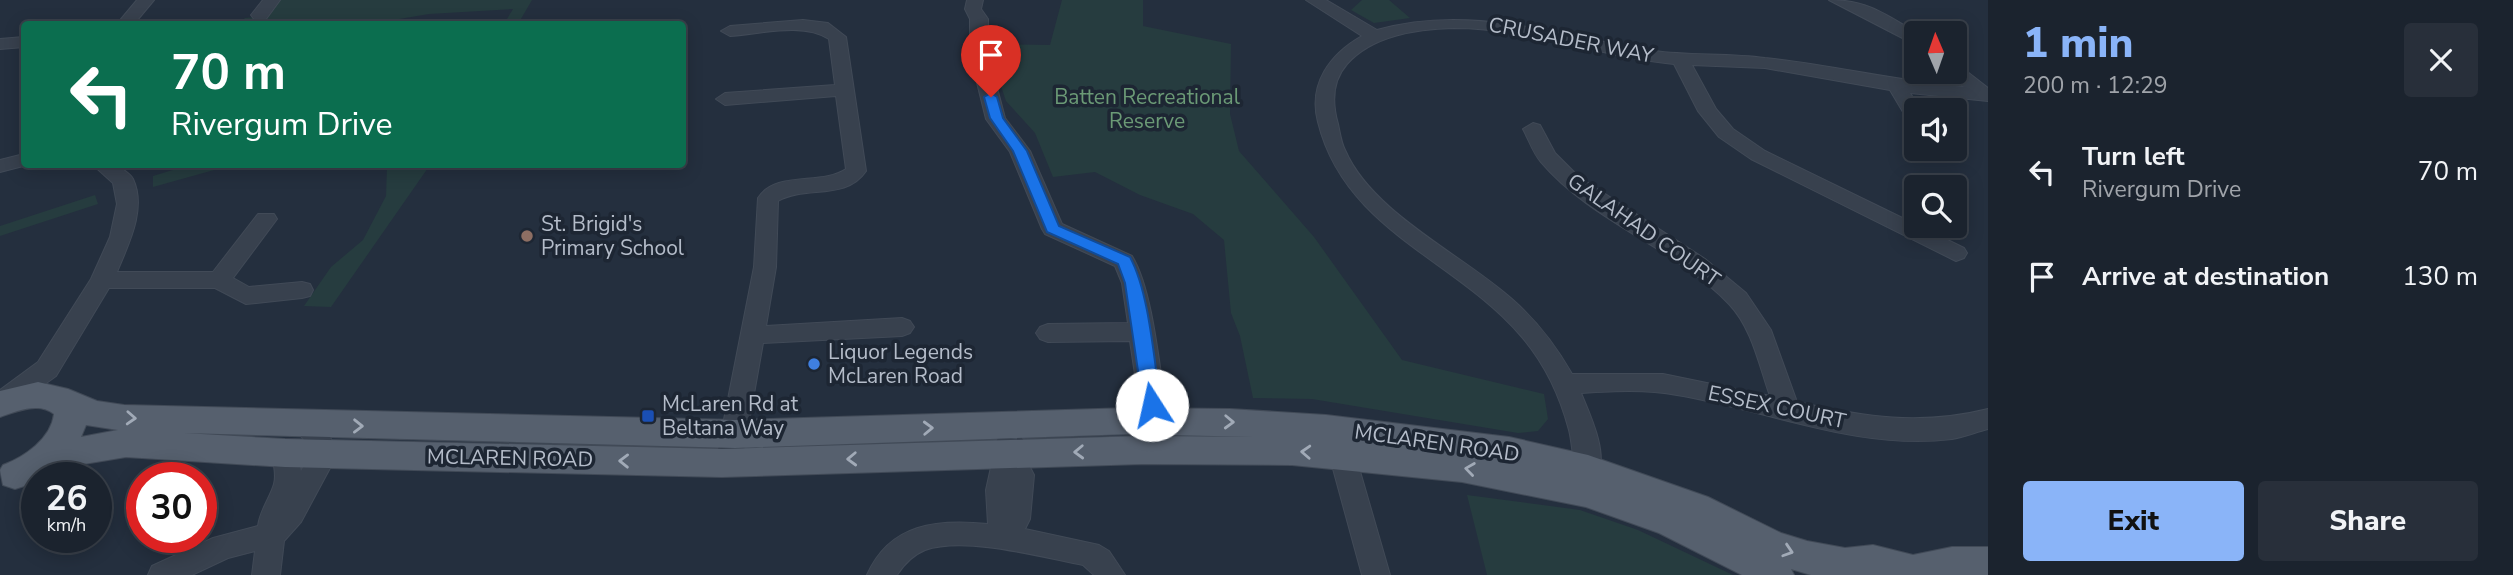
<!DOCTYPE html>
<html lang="en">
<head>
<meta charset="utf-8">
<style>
  body { margin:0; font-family:"Nunito Sans",sans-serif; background:#282f3a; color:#f1f3f6; height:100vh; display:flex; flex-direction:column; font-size:26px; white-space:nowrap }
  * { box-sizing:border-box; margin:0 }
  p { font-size:23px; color:#a0a4aa }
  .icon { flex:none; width:38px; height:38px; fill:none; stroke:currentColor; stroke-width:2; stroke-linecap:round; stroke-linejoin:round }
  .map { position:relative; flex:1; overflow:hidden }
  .panel { display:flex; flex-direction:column; background:#1b232e; width:525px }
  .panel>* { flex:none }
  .top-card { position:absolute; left:21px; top:21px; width:665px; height:147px; border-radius:7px; box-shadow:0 4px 18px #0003,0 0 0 2px #39404a; background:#0b6e4f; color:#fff; overflow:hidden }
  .needle { width:46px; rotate:358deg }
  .fabs { position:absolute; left:1904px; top:21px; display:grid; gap:14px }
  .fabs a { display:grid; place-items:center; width:63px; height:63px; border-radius:7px; background:#1b232e; box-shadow:0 4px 18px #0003,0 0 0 2px #39404a; font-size:35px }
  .speed { position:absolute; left:21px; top:462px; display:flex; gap:14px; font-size:35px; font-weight:700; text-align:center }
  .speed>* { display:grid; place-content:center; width:91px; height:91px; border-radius:50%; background:#1b232e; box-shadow:0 4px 18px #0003,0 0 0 2px #39404a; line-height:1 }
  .speed small { font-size:18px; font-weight:400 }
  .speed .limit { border:10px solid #d22; background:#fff; color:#111 }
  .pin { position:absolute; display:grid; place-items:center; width:60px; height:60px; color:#fff; margin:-72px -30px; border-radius:50% 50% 50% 0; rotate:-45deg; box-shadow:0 0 7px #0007 }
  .pin .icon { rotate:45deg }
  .me { position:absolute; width:77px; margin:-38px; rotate:350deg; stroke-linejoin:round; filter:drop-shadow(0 0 5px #0008) }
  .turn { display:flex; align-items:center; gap:24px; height:147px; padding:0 35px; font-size:32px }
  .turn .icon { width:91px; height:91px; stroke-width:2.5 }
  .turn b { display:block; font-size:49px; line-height:60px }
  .round { display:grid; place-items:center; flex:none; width:74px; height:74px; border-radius:7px; background:#282f3a }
  .headline { display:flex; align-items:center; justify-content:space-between; height:119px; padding:0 35px }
  h1 { font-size:42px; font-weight:800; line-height:52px; color:#8ab4f8 }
  .action { display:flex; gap:14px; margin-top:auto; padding:14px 35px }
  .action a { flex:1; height:80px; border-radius:7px; background:#8ab4f8; color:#111; font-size:28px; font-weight:800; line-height:80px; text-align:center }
  .action a+a { background:#282f3a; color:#f1f3f6 }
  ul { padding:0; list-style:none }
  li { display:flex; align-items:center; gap:21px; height:105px; padding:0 35px }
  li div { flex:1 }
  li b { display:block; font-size:26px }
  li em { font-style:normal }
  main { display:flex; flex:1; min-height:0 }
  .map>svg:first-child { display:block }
  .green { fill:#263c3f }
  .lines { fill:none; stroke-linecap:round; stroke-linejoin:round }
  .minor-casing { stroke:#414a57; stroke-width:2 }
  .major-casing { stroke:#414a57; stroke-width:2 }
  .minor { fill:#38414e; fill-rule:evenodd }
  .major { fill:#56606e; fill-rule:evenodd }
  .oneway { stroke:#a1aab7 }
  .route { fill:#1a73e8; stroke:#114b97; stroke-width:2 }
  .education-dot { fill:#8d6e63; stroke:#1d2633; stroke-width:2.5 }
  .shop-dot { fill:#3f7fe0; stroke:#1d2633; stroke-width:2.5 }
  .transit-dot { fill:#1a4fb4; stroke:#1d2633; stroke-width:2.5 }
  .labels { text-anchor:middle; stroke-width:7; stroke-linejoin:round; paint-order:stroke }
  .street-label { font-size:21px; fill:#b4bcc9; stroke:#1d2633 }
  .park-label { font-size:21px; fill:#6b9a76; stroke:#1d2633 }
  .poi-label { font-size:21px; fill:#b4bcc9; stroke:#1d2633; text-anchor:start }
</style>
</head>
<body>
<main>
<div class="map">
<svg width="1988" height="575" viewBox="0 0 1988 575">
  <rect width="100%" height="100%" fill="#242f3e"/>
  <path class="green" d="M 279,0 L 532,0 L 518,24 L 504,24 L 513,9 L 429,14 L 370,24 L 238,24 L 245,18 L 265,16 Z
    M 1062,0 L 1143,0 L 1143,26 L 1231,44 L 1230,114 L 1239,151 L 1314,237 L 1402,360 L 1544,394 L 1548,419 L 1538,431 L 1518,433 L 1312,399 L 1253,398 L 1240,336 L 1231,313 L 1224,240 L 1193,214 L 1140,195 L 1095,172 L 1053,177 L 1035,133 L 1006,101 L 992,59 L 993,44 L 1050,45 Z
    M 1362,0 L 1389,0 L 1410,18 L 1374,23 L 1351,10 Z
    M 189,165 L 232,165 L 153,187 L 153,176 Z
    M 383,165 L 430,165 L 331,307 L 304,306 L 331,267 L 363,240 L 386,196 L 387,167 Z
    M 95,195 L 98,204 L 0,236 L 0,226 Z
    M 1467,495 L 1580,510 L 1638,530 L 1733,575 L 1487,575 Z"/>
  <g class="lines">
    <defs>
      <path id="minor" d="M 137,0 L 154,0 L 134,24 L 117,24 Z
        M 263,0 L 280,0 L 266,19 L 254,19 L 251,15 Z
        M 967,0 L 983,0 L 981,9 L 988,19 L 988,54 L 1005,118 L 1030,151 L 1062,224 L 1132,256 C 1154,292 1160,377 1168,421 L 1164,428 L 1155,431 L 1146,428 L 1142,421 L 1130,341 L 1048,342 L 1040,339 L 1036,333 L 1040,327 L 1048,324 L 1128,323 L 1122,283 L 1115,266 L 1045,234 L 1042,229 L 1010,152 L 986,119 L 970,54 L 970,19 L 965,9 Z
        M 1306,0 L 1326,0 L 1377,30 C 1472,3 1560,37 1654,51 C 1691,56 1728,53 1765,58 C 1832,65 1897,81 1964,87 L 1946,72 L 1955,72 L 1955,66 L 1961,67 L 1988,88 L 1988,101 L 1910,93 L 1921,110 L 1916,110 L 1916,124 L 1909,122 L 1890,90 L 1765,68 L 1692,65 L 1716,109 L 1733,129 L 1765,151 L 1964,248 L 1967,253 L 1964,258 L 1956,261 L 1751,159 L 1719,137 L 1698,111 L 1674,64 C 1600,57 1529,28 1454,28 C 1417,29 1373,35 1347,64 C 1332,81 1332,103 1338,124 C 1340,133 1341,142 1345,150 C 1372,213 1463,255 1513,300 C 1538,322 1556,346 1572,374 L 1663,374 L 1770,396 C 1759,365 1752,328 1729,304 C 1674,247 1592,222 1541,162 C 1533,153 1529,140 1523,129 L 1533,123 L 1540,125 L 1555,153 L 1579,177 L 1705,259 L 1746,293 L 1771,330 L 1797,402 C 1865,417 1920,426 1988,409 L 1988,429 C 1976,432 1964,437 1952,439 C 1859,451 1767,410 1677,395 C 1646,389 1613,391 1581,393 C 1590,415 1609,454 1597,477 L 1588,480 L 1579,477 C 1572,463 1573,446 1569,430 C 1560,396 1545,364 1522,337 C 1456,259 1345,231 1318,122 C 1308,84 1330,54 1362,36 Z
        M 1829,0 C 1867,0 1885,14 1917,33 L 1916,45 Z
        M 803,20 L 828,23 L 846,37 L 866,171 C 846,201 806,185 778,201 L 776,267 L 766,326 L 902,318 L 910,321 L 914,327 L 910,333 L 902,336 L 763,343 L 744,450 L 740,458 L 731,461 L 722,458 L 718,450 L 754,267 L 758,198 C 776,170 821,186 846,169 L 836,96 L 725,105 L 716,99 L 725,93 L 835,85 L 829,39 C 803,22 760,34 730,36 L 721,31 L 730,26 Z
        M 24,37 L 24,47 L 0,49 L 0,39 Z
        M 24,154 L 24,164 L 31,164 L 0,172 L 0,160 Z
        M 92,164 L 116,164 C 121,169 130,173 133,179 C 147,209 128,245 117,272 L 213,272 L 258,214 L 274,214 L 277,219 L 233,278 L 249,287 L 302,282 L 310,284 L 313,290 L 310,296 L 302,298 L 246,304 L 215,288 L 109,288 L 56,376 L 9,410 L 0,413 L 0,390 L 38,362 L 91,279 L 110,237 L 117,204 L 113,183 Z
        M 305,414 L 326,426 L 337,455 L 301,522 L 284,541 L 280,575 L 252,575 L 255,551 L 228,558 L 192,575 L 148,575 L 152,566 L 213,538 L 258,526 C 260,510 270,498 274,484 C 278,471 269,458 276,445 L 285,442 L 294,445 L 301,471 L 311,454 C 305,436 300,438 292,424 L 296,417 Z
        M 1010,430 L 1019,433 L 1023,440 L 1022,452 L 1034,475 L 1030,519 L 1025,529 L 1099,545 L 1109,551 L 1125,575 L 1094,575 L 1083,565 C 1041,557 966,536 925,550 C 913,555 904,564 897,575 L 867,575 C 890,523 937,519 988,524 L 986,490 L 997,440 L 1001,433 Z
        M 1342,443 L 1351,446 L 1355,454 L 1390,575 L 1362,575 L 1329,454 L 1333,446 Z"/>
      <path id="major" d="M 38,382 L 68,389 L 97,401 L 124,405 L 735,420 L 1130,408 L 1230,409 L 1326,415 L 1509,437 L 1588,455 L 1708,497 L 1781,533 L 1807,541 L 1845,548 L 1873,545 L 1913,555 L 1952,547 L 1988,547 L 1988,575 L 1811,575 L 1791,569 L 1794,575 L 1742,575 L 1659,533 L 1586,507 L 1462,482 L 1292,465 L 1142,464 L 722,477 L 285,467 L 126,457 L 84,464 L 47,478 L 37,478 L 37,482 L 15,489 L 3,485 L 0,470 L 3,465 C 24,457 51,439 54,414 C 39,402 17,411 0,417 L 0,391 ZM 86,425 L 118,430 L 81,437 ZM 184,433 L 735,448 L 1130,434 L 1254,437 L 1142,436 L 722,449 L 285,439 Z"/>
    </defs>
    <use href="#minor" class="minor-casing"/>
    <use href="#major" class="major-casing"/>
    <use href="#minor" class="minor"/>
    <use href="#major" class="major"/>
  </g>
  <defs><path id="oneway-chevron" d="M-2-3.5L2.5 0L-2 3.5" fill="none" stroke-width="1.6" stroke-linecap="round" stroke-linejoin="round" transform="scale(1.75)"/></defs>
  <g class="oneway">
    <use href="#oneway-chevron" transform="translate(131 418) rotate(3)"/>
    <use href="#oneway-chevron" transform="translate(1229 422) rotate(2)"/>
    <use href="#oneway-chevron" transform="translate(358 426) rotate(1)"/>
    <use href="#oneway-chevron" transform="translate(928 428) rotate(-2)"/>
    <use href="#oneway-chevron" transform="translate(1079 452) rotate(178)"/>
    <use href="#oneway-chevron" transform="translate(1306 452) rotate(-177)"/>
    <use href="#oneway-chevron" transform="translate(852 459) rotate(178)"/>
    <use href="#oneway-chevron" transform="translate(624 461) rotate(-179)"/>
    <use href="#oneway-chevron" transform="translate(1470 469) rotate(-172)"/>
    <use href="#oneway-chevron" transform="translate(1788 551) rotate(18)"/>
  </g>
  <path class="route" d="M 991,93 L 997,97 L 1003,118 L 1027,151 L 1059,226 L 1130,257 C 1150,294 1154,363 1161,405 L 1158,410 L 1146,410 L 1143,405 L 1125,283 L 1118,264 L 1047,232 L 1013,151 L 990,118 L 984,97 Z"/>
  <circle class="education-dot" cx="527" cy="236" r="7"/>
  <circle class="shop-dot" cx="814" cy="364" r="7"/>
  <rect class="transit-dot" x="641" y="409" width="14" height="14" rx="3.5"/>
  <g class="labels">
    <g class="street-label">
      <text transform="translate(1571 40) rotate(11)" y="7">CRUSADER WAY</text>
      <text transform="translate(1644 230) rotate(35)" y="7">GALAHAD COURT</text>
      <text transform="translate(1777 407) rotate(12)" y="7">ESSEX COURT</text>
      <text transform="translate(1437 443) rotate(8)" y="7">MCLAREN ROAD</text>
      <text transform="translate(510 458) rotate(1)" y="7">MCLAREN ROAD</text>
    </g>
    <g class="park-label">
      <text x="1147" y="104">Batten Recreational<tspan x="1147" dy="24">Reserve</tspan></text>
    </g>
    <g class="poi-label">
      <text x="541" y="231">St. Brigid's<tspan x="541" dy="24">Primary School</tspan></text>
      <text x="828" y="359">Liquor Legends<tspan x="828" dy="24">McLaren Road</tspan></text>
      <text x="662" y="411">McLaren Rd at<tspan x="662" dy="24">Beltana Way</tspan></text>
    </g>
  </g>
</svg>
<div class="fabs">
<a><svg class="needle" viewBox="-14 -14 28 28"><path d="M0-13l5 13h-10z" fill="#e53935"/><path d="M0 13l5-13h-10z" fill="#a0a4aa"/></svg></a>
<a><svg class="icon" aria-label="sound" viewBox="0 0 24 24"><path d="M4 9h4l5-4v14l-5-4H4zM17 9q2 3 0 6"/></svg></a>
<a><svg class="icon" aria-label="search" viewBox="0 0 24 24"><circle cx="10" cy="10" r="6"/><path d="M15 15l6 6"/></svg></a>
</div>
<div class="speed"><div>26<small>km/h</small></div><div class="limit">30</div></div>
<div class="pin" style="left:991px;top:97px;background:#d93025"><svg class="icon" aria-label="arrive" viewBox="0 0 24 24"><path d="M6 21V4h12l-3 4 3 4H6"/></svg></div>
<svg class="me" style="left:1152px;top:405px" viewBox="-20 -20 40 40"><circle r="19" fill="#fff"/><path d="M0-13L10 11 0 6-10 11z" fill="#1a73e8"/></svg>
<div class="top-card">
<div class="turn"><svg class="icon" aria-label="left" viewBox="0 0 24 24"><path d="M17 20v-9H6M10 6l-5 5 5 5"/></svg><div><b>70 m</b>Rivergum Drive</div></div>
</div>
</div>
<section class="panel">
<div class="headline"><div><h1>1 min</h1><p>200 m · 12:29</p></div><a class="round"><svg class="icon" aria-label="close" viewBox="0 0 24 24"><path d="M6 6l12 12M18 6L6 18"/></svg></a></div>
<ul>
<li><svg class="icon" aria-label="left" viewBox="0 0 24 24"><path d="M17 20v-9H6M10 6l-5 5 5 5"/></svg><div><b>Turn left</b><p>Rivergum Drive</p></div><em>70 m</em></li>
<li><svg class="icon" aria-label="arrive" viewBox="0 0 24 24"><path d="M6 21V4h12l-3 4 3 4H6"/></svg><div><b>Arrive at destination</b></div><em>130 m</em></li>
</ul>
<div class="action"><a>Exit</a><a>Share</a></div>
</section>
</main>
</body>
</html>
